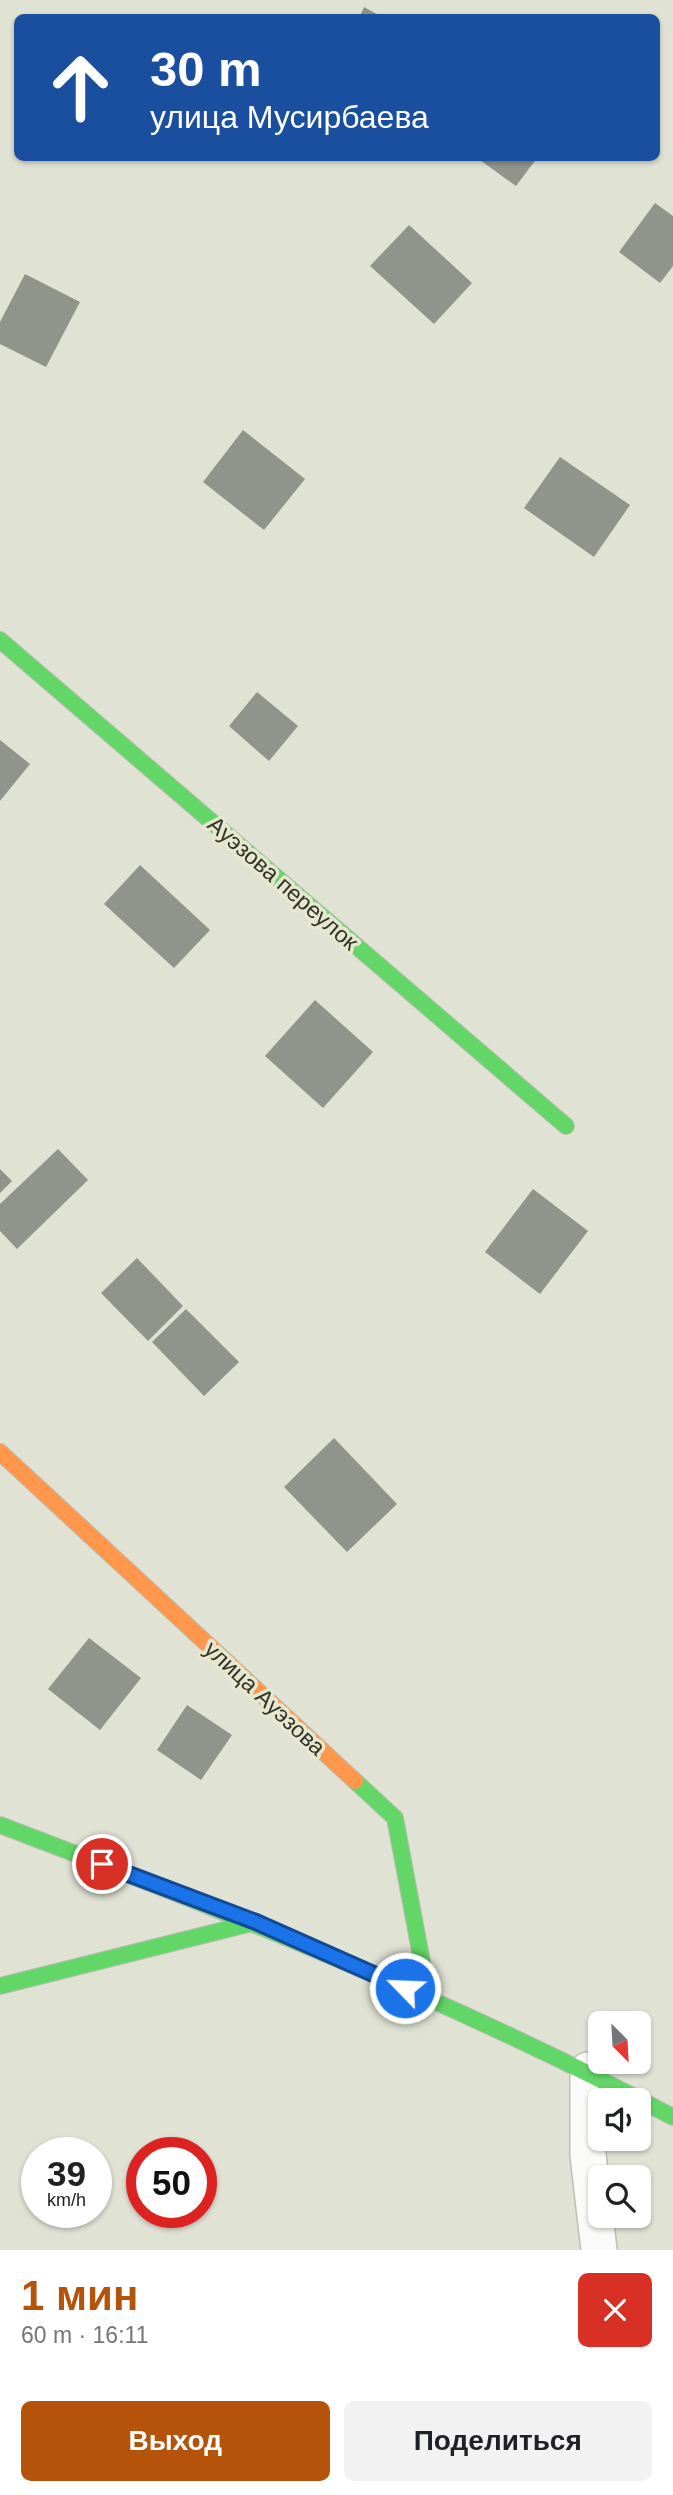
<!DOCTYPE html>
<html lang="ru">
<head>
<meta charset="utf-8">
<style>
  body { margin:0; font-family:Helvetica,sans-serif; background:#f2f2f2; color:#202124; height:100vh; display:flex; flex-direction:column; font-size:26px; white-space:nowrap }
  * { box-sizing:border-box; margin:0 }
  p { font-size:23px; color:#757577 }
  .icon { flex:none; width:38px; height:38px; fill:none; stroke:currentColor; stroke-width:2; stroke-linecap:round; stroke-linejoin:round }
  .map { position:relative; height:2250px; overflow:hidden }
  .drawer { display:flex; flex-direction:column; background:#fff; flex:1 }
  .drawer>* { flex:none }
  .guide { position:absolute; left:14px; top:14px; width:646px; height:147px; border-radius:10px; box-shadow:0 2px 5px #0004; background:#1a4fa0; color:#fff; overflow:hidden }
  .needle { width:46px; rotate:156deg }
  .buttons { position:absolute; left:588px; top:2011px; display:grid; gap:14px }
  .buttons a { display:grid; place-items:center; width:63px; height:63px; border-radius:10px; background:#fff; box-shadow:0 2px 5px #0004; font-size:35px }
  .speed { position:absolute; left:21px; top:2137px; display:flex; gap:14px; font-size:35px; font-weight:700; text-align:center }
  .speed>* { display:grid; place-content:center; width:91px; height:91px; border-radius:50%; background:#fff; box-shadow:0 2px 5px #0004; line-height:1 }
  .speed small { font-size:18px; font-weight:400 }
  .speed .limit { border:10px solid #d22; background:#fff; color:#111 }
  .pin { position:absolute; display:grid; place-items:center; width:60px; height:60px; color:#fff; margin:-30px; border:4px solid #fff; border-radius:50%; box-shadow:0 2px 7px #0007 }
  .me { position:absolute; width:77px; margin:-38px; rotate:294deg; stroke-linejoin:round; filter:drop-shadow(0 0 5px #0008) }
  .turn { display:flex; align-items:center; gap:24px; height:147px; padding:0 21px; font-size:32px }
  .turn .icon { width:91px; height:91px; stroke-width:2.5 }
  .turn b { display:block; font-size:49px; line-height:60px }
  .round { display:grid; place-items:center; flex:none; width:74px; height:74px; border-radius:10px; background:#f2f2f2 }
  .summary { display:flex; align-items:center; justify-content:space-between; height:119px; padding:0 21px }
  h1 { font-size:42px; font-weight:700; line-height:52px; color:#b45309 }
  .button { display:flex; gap:14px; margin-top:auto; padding:14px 21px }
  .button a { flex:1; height:80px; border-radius:10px; background:#b45309; color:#fff; font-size:28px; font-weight:700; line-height:80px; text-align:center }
  .button a+a { background:#f2f2f2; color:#202124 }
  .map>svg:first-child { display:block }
  .building { fill:#91948a }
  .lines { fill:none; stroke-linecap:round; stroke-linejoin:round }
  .street-casing { stroke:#bdbfb3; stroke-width:38 }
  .fast-casing { stroke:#bdbfb3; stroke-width:18 }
  .slow-casing { stroke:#bdbfb3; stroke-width:18 }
  .street { stroke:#fafbf9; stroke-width:35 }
  .fast { stroke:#63d668; stroke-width:16 }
  .slow { stroke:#ff974d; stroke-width:16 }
  .route-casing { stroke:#114b97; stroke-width:18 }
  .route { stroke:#1a73e8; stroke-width:12 }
  .labels { text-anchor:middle; stroke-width:7; stroke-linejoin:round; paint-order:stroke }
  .street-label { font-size:23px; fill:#323329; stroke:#e5e8ce }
</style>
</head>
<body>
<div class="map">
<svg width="673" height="2250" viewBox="0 0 673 2250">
  <rect width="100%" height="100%" fill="#e0e2d4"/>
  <path class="building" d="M 364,7 L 384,18 L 359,18 Z
    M 477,158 L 537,158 L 516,186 Z
    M 655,203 L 673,216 L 673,266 L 660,283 L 619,252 Z
    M 409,225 L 472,283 L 434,324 L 370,266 Z
    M 25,274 L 80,302 L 46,367 L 0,344 L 0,322 Z
    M 243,430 L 305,479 L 264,530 L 203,482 Z
    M 560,457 L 630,505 L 594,557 L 524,508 Z
    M 257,692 L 298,726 L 269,761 L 229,726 Z
    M 0,740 L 30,764 L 0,801 Z
    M 140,865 L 210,930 L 174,968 L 104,904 Z
    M 315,1000 L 373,1052 L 323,1108 L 265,1056 Z
    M 58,1149 L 88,1180 L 17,1249 L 0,1231 L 0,1204 Z
    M 0,1169 L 12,1181 L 0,1193 Z
    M 533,1189 L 588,1231 L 540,1294 L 485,1252 Z
    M 137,1258 L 183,1306 L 148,1341 L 101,1293 Z
    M 186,1309 L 239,1362 L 204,1396 L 152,1342 Z
    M 334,1438 L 397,1504 L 347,1552 L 284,1487 Z
    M 89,1638 L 141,1678 L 100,1730 L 48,1689 Z
    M 187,1705 L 232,1735 L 201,1780 L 157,1750 Z"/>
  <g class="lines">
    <defs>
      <path id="street" d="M 588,2070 L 588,2155 L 599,2250"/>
      <path id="fast" d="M 0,640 L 566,1126
        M 355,1781 L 395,1818 L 429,1999
        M 0,1825 C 229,1912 456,2002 673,2117
        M 0,1986 L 256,1922"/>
      <path id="slow" d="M 0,1452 L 355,1781"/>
    </defs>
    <use href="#street" class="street-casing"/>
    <use href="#fast" class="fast-casing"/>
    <use href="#slow" class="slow-casing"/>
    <use href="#street" class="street"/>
    <use href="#fast" class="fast"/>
    <use href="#slow" class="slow"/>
  </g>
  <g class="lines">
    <defs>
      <path id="route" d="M 102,1864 L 256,1922 L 405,1988"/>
    </defs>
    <use href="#route" class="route-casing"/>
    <use href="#route" class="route"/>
  </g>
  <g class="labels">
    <g class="street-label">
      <text transform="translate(283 883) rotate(41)" y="8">Ауэзова переулок</text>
      <text transform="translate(265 1698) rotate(43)" y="8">улица Ауэзова</text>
    </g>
  </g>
</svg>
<div class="buttons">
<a><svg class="needle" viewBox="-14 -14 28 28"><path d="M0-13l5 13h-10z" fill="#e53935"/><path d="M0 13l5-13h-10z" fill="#757577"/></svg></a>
<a><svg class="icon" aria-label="sound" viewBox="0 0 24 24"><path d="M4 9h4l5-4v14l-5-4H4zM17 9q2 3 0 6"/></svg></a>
<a><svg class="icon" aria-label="search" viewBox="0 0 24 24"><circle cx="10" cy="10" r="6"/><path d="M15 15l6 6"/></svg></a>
</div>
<div class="speed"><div>39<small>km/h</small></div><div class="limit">50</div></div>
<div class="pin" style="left:102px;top:1864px;background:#d93025"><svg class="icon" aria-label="arrive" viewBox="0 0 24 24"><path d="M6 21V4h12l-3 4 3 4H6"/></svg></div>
<svg class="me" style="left:405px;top:1988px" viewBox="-20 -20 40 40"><circle r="17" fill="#1a73e8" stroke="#fff" stroke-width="3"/><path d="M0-11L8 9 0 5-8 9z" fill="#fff"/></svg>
<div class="guide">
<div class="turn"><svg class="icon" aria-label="ahead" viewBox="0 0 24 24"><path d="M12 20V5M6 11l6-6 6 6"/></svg><div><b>30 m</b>улица Мусирбаева</div></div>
</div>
</div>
<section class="drawer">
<div class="summary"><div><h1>1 мин</h1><p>60 m · 16:11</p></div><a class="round" style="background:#d93025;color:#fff"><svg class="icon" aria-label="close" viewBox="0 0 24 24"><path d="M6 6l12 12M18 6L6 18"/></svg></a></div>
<div class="button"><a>Выход</a><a>Поделиться</a></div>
</section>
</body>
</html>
